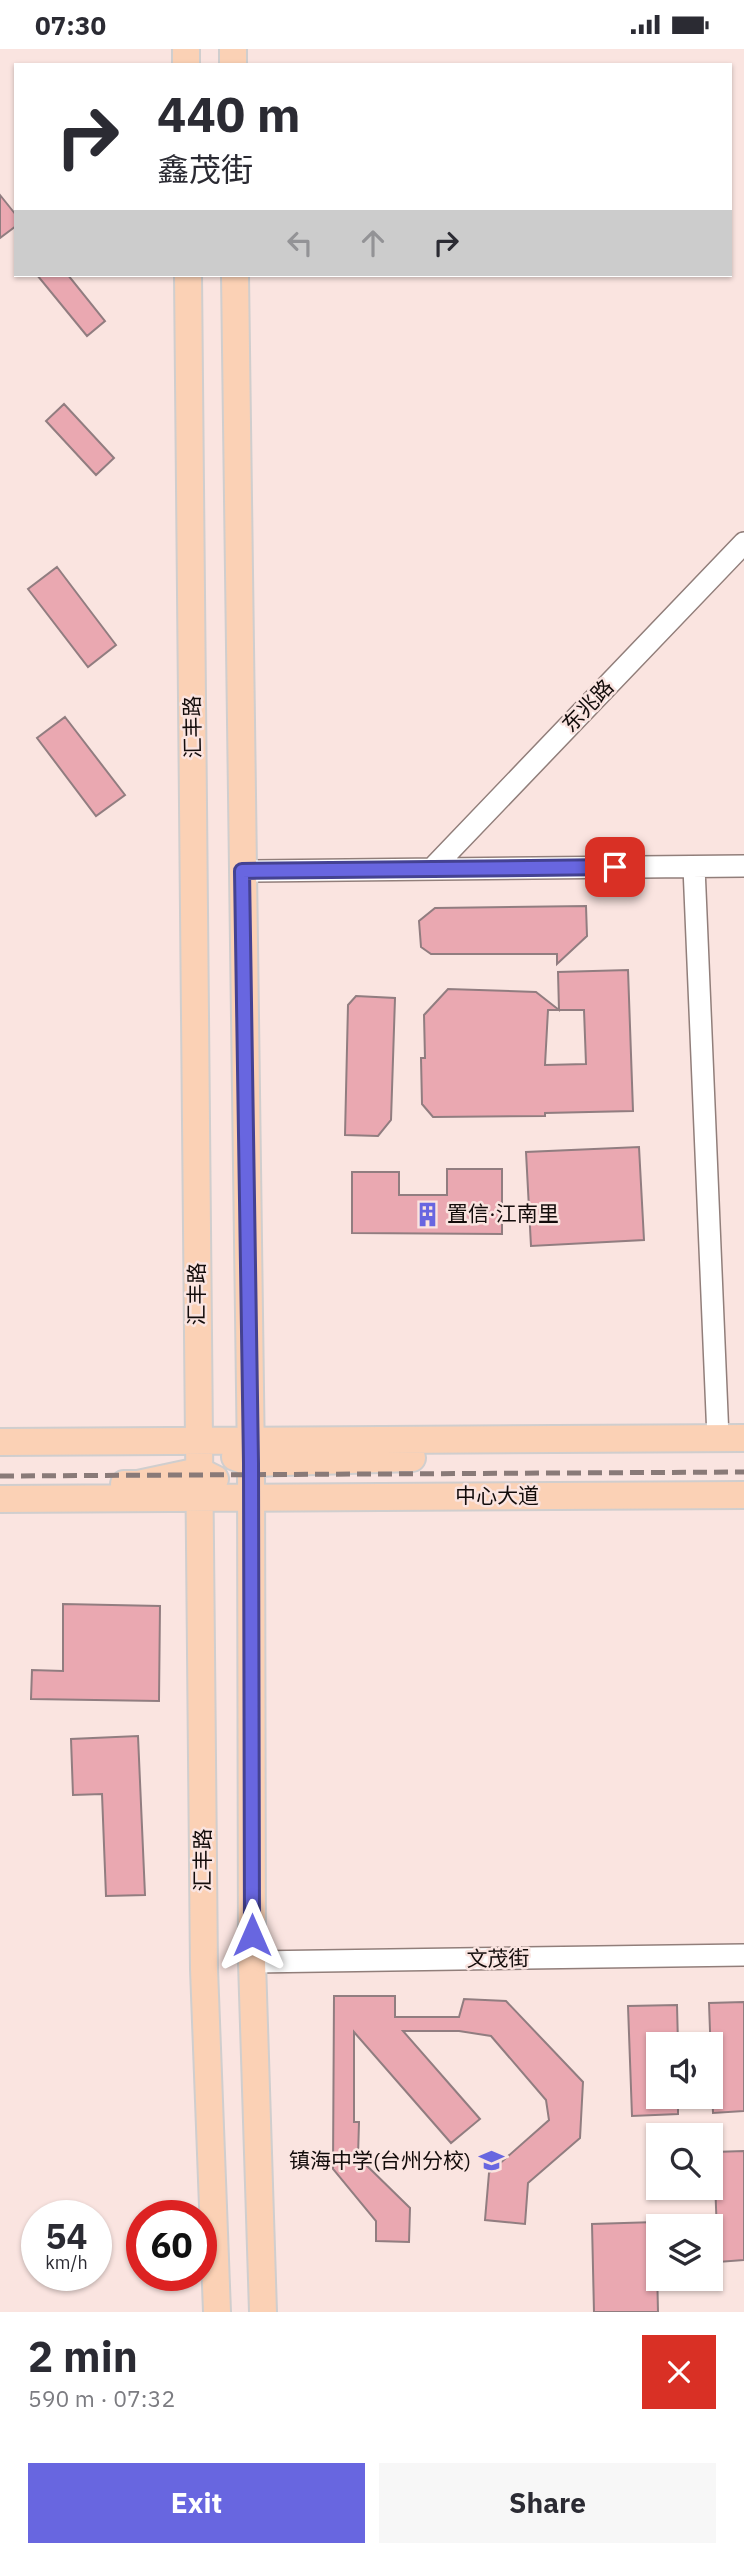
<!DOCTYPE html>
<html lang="en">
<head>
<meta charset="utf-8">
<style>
  body { margin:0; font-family:"IBM Plex Sans","Noto Sans SC",sans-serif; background:#f7f7f7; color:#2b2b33; height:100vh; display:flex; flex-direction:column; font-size:26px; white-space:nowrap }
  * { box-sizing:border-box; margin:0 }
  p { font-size:23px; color:#7c7c81 }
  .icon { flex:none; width:38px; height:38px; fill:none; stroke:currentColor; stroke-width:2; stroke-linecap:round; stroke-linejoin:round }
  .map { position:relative; height:2263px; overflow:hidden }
  .details { display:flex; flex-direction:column; background:#fff; flex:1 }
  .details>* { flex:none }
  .hud { position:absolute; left:14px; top:14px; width:718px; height:214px; border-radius:0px; box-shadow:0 2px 5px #0004; background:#fff; color:#2b2b33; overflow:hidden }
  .tools { position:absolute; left:646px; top:1983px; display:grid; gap:14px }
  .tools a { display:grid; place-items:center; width:77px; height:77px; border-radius:0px; background:#fff; box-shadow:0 2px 5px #0004; font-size:35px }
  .speed { position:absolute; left:21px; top:2151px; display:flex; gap:14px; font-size:35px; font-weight:700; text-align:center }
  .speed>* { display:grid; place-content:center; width:91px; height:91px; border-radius:50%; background:#fff; box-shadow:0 2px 5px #0004; line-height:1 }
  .speed small { font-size:18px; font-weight:400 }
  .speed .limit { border:10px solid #d22; background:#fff; color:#111 }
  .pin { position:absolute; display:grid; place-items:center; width:60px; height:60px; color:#fff; margin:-30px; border-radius:14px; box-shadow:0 4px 10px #0006 }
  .me { position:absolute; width:77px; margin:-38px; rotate:0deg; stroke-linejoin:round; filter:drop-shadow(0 0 5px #0008) }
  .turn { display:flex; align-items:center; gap:24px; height:147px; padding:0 28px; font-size:32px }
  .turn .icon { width:91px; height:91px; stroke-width:2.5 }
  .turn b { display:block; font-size:49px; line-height:60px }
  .lanes { display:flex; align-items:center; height:66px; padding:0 28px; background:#0003; justify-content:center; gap:35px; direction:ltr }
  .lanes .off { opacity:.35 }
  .round { display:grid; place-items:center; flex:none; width:74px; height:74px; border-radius:0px; background:#f7f7f7 }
  .head { display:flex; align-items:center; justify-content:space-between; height:119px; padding:0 28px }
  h1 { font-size:42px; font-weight:800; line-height:52px }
  .button { display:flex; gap:14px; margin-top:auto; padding:14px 28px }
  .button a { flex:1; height:80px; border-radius:0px; background:#6866e0; color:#fff; font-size:28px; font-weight:800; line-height:80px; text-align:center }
  .button a+a { background:#f7f7f7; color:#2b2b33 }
  .status { display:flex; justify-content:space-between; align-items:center; height:49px; padding:0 35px; background:#fff; direction:ltr }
  .status svg { height:19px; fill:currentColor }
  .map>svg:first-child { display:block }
  .building { fill:#eaa8b1; stroke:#917d80; stroke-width:2; fill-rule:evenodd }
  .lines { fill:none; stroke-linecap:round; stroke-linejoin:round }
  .minor-casing { stroke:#917e7a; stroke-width:24 }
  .major-casing { stroke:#d0cece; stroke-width:30 }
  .minor { stroke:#fff; stroke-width:21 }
  .major { stroke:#fbd1b5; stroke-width:26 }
  .rail { stroke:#897a78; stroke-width:5; stroke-dasharray:14 7; stroke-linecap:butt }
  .route-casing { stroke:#444292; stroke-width:18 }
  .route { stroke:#6866e0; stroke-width:12 }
  .labels { text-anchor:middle; stroke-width:5; stroke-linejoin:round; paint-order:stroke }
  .street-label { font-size:21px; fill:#130c0b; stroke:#fae4e0 }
  .poi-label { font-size:21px; fill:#130c0b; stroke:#fae4e0; text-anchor:start }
</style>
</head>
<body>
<div class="status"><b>07:30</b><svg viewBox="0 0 49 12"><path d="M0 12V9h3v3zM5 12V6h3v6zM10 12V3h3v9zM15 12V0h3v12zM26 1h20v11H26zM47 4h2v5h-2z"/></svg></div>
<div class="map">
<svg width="744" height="2263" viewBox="0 0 744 2263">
  <rect width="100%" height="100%" fill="#fae4e0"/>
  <path class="building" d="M 0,146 L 16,166 L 16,177 L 0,189 Z
    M 37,226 L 68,226 L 105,272 L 87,287 Z
    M 64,355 L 114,409 L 96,426 L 46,372 Z
    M 57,518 L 116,596 L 88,618 L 28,540 Z
    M 65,668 L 125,746 L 96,767 L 37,689 Z
    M 586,857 L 587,887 L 557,915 L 557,905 L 431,905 L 421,898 L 419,872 L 435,859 Z
    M 628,921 L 633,1062 L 545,1064 L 545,1067 L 433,1068 L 422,1055 L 421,1009 L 425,1009 L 424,966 L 448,940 L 536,943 L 559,961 L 558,923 ZM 548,961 L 584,961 L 586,1015 L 545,1016 Z
    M 356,947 L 395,949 L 391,1071 L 378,1087 L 345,1086 L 348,956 Z
    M 639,1098 L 644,1191 L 531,1197 L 526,1103 Z
    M 447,1120 L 502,1120 L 502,1185 L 352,1184 L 352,1123 L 399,1123 L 399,1146 L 447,1146 Z
    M 63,1555 L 160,1557 L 159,1652 L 31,1650 L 32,1621 L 63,1622 Z
    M 138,1687 L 145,1846 L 106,1847 L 102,1745 L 73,1746 L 71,1690 Z
    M 334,1947 L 395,1947 L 395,1968 L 459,1968 L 464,1950 L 506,1952 L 583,2033 L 580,2089 L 528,2134 L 525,2175 L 485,2171 L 489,2124 L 549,2071 L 546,2051 L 491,1987 L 459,1982 L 403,1982 L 480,2070 L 451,2094 L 354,1983 L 354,2073 L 359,2073 L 358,2108 L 410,2159 L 409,2193 L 376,2192 L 376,2172 L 333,2120 Z
    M 744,1953 L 744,2062 L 713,2064 L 709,1954 Z
    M 677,1956 L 678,1995 L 658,1995 L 658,2048 L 678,2048 L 678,2065 L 632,2067 L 628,1957 Z
    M 744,2102 L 744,2211 L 718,2213 L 714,2103 Z
    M 656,2173 L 658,2263 L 594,2263 L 592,2175 Z"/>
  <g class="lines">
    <defs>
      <path id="minor" d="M 694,818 L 718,1389
        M 432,820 L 744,494
        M 242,822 L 744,817
        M 252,1913 L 744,1906"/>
      <path id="major" d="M 186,0 L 186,16
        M 233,0 L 233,16
        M 188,226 L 204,1920 L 217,2263
        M 235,226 L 251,1414 L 252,1913 L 263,2263
        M 0,1393 L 744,1389
        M 235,1408 L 251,1414 L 412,1409
        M 124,1435 L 138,1435 L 199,1422 L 215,1430
        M 0,1450 L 744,1446"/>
    </defs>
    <use href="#minor" class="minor-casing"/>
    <use href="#major" class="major-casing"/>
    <use href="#minor" class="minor"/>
    <use href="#major" class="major"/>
    <path class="rail" d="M 0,1427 L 744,1423"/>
  </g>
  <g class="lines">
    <defs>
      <path id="route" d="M 252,1886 L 251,1414 L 242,822 L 615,818"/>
    </defs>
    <use href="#route" class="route-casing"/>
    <use href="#route" class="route"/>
  </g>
  <defs>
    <symbol id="building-bare" viewBox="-9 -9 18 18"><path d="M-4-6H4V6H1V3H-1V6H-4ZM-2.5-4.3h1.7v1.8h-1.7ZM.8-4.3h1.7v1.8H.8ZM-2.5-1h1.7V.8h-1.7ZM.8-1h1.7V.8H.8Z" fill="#6866e0" stroke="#fae4e0" stroke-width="2.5" paint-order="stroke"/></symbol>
    <symbol id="school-bare" viewBox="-9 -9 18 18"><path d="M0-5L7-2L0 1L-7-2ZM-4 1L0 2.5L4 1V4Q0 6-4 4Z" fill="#6866e0" stroke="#fae4e0" stroke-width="2.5" paint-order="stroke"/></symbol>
  </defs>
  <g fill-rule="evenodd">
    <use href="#building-bare" x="410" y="1148" width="35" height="35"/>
    <use href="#school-bare" x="474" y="2094" width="35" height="35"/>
  </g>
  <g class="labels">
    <g class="street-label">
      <text transform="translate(588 657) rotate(-46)" y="7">东兆路</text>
      <text transform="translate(193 678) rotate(-91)" y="7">汇丰路</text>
      <text transform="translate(197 1245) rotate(-90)" y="7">汇丰路</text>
      <text x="497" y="1454">中心大道</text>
      <text transform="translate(203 1811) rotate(-90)" y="7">汇丰路</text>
      <text transform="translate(498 1910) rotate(-1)" y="7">文茂街</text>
    </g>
    <g class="poi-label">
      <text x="447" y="1172">置信·江南里</text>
      <text x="471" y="2119" text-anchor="end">镇海中学(台州分校)</text>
    </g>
  </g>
</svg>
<div class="tools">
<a><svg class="icon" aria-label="sound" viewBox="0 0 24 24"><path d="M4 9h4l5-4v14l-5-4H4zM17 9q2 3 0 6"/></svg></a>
<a><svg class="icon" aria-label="search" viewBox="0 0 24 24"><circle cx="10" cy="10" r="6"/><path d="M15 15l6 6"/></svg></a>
<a><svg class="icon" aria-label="layers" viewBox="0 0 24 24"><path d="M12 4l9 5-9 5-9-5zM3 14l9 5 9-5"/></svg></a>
</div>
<div class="speed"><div>54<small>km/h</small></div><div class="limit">60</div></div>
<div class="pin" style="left:615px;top:818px;background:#d93025"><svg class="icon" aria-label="arrive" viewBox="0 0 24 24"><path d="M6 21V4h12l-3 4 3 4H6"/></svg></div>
<svg class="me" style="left:252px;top:1886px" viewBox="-20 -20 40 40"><path d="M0-17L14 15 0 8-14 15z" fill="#6866e0" stroke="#fff" stroke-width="4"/></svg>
<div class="hud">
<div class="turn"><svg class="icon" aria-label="right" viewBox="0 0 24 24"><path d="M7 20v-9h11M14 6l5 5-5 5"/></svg><div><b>440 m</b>鑫茂街</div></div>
<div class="lanes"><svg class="icon off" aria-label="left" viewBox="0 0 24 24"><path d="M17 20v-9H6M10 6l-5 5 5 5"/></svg><svg class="icon off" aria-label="ahead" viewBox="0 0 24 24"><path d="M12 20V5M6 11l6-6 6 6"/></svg><svg class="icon" aria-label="right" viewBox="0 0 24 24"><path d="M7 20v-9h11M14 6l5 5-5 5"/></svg></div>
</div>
</div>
<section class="details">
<div class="head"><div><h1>2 min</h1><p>590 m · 07:32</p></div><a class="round" style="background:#d93025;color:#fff"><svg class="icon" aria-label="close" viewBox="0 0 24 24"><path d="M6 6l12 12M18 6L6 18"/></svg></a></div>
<div class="button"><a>Exit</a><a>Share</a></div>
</section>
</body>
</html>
